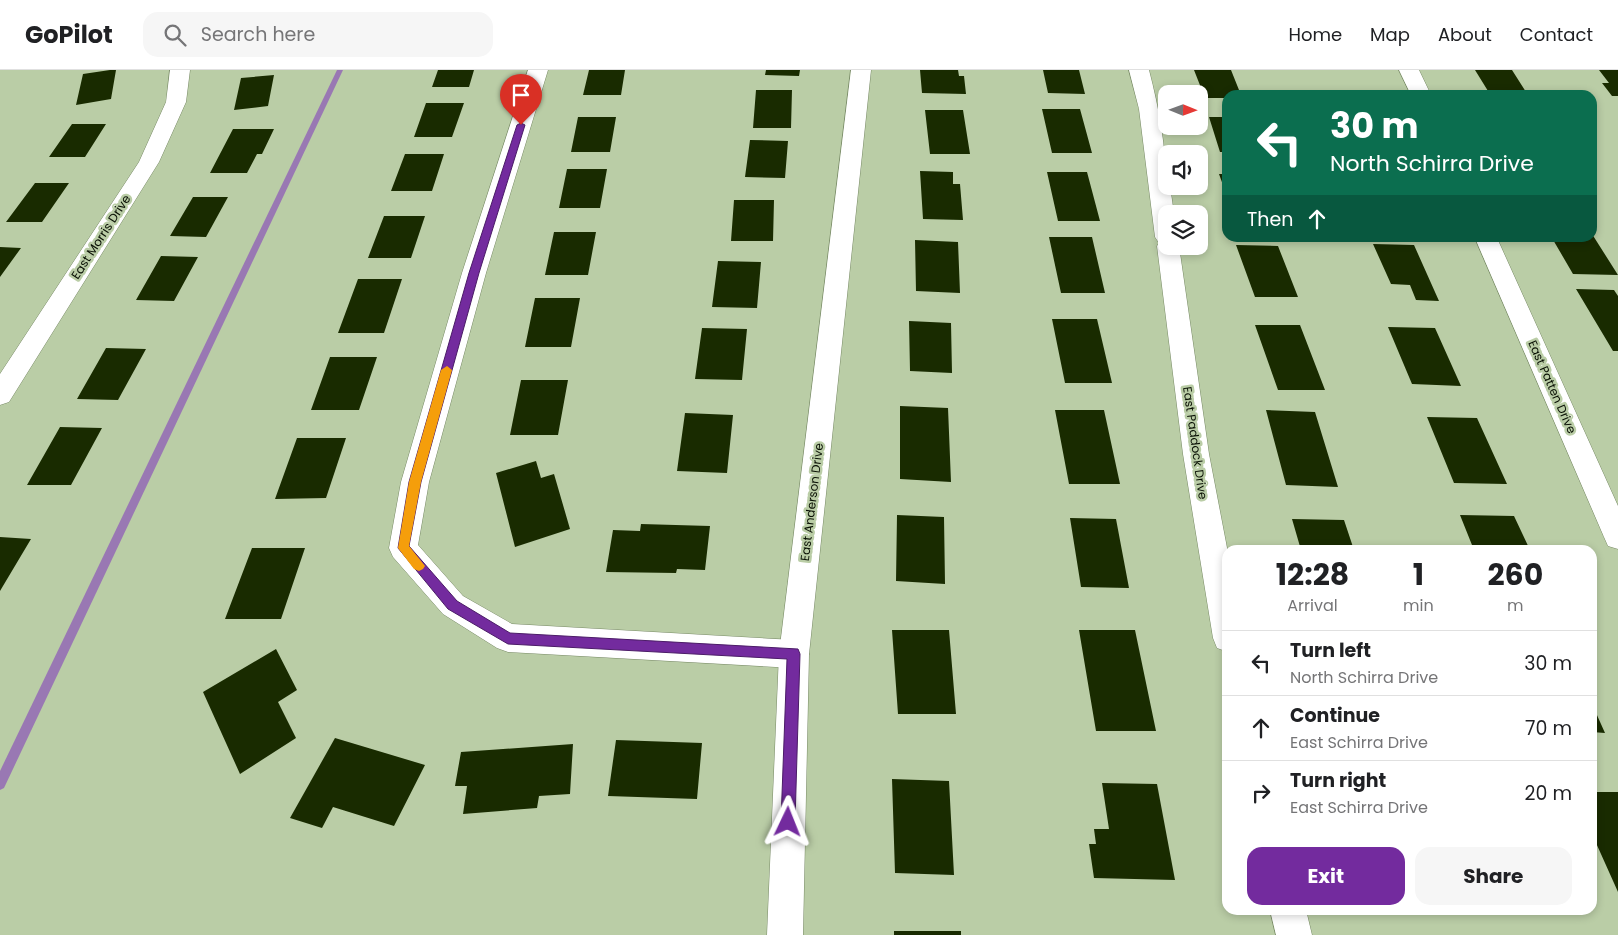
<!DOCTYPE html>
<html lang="en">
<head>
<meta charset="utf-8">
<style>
  body { margin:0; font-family:Poppins,sans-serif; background:#f6f6f6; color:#202124; height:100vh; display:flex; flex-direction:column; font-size:19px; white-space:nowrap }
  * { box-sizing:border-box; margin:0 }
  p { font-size:16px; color:#757577 }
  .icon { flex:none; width:28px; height:28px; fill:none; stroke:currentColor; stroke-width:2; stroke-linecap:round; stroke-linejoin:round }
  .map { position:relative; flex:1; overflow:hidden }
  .drawer { position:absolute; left:1222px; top:475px; width:375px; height:370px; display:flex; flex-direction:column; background:#fff; border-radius:15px; box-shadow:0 2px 8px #0003 }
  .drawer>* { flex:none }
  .top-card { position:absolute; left:1222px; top:20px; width:375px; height:152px; border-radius:15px; box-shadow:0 2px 8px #0003; background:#0b6e4f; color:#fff; overflow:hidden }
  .needle { width:32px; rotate:91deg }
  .tools { position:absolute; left:1158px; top:15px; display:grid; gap:10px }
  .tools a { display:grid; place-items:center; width:50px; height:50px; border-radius:10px; background:#fff; box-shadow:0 2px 8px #0003; font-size:25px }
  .pin { position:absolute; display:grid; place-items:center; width:42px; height:42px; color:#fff; margin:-51px -21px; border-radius:50% 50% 50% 0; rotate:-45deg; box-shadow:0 0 5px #0007 }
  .pin .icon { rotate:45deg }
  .me { position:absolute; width:55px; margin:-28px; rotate:2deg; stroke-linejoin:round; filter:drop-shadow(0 0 4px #0008) }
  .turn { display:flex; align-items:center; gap:18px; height:105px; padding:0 25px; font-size:22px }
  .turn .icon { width:65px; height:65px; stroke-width:2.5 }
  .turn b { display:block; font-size:35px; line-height:42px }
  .then { display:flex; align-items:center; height:48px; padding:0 25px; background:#0003; gap:10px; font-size:19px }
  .eta { display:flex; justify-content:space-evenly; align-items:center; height:85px; text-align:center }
  .eta b { font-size:30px; font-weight:700; line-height:35px }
  .cta { display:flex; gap:10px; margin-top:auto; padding:10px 25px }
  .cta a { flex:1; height:58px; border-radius:15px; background:#732b9e; color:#fff; font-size:20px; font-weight:700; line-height:58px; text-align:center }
  .cta a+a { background:#f6f6f6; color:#202124 }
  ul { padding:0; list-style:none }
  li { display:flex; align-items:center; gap:15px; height:65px; padding:0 25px; border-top:1px solid #e0e0e0 }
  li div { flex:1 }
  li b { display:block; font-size:19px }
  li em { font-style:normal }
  header { display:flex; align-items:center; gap:30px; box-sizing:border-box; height:70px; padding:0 25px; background:#fff; border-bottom:1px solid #e0e0e0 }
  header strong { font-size:24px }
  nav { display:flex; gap:28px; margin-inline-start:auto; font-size:18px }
  .search { width:350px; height:45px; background:#f6f6f6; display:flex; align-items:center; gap:12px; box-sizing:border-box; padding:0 18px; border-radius:15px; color:#757577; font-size:19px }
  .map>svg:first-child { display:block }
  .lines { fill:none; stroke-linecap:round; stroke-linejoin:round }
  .stream { fill:#9978b3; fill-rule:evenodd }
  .building { fill:#192b00 }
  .minor-casing { stroke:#778965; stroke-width:1 }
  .tertiary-casing { stroke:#778965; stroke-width:1 }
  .minor { fill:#fff; fill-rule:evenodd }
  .tertiary { fill:#fff; fill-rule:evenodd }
  .route { fill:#732b9e; stroke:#4b1c67 }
  .slow { fill:#f59e0b }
  .labels { text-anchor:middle; stroke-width:5; stroke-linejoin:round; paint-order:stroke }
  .street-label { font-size:12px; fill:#091004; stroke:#bacda6 }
</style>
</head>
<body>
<header>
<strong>GoPilot</strong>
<div class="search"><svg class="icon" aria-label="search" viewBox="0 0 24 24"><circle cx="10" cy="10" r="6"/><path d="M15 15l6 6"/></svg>Search here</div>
<nav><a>Home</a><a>Map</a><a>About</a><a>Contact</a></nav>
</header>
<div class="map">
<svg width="1618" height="865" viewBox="0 0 1618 865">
  <rect width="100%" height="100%" fill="#bacda6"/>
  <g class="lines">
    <path class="stream" d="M 337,0 L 343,0 L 4,718 L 0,720 L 0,701 Z"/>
  </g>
  <path class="building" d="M 110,0 L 116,0 L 111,29 L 76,35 L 83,4 Z
    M 438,0 L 474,0 L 469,17 L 432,17 Z
    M 589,0 L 625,0 L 621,25 L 583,25 Z
    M 766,0 L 800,0 L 799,6 L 765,5 Z
    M 920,0 L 958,0 L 959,6 L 964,6 L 966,24 L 922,23 Z
    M 1043,0 L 1079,0 L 1085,24 L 1048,23 Z
    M 1194,0 L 1231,0 L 1241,25 L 1228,25 L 1228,28 L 1205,28 Z
    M 1475,0 L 1512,0 L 1526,22 L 1488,21 Z
    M 1599,0 L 1618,0 L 1618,26 L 1612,26 L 1602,13 L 1609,13 Z
    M 274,5 L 268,36 L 234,40 L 241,8 Z
    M 756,20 L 792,20 L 791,58 L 753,58 Z
    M 426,33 L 464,33 L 452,67 L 414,67 Z
    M 1042,39 L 1080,39 L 1092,83 L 1052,83 Z
    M 925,40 L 963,40 L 970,84 L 930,84 Z
    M 578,47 L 616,47 L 610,82 L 571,82 Z
    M 1209,47 L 1228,47 L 1228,82 L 1220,82 Z
    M 72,54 L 106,54 L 85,87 L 49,87 Z
    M 233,59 L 274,59 L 262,84 L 257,84 L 247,103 L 210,103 Z
    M 750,70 L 788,71 L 785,108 L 745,107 Z
    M 405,84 L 444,84 L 432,121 L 391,121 Z
    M 567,99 L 607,99 L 600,138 L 559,138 Z
    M 920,101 L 953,102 L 953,114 L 960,114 L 963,150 L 923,149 Z
    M 1047,102 L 1087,102 L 1100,151 L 1058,151 Z
    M 1219,104 L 1228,104 L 1228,126 L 1227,126 Z
    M 35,113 L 69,113 L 42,152 L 6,152 Z
    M 193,127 L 228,127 L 206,167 L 170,166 Z
    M 734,130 L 774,130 L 773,171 L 731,171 Z
    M 384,146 L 425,146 L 411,188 L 368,188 Z
    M 554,162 L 596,162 L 588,205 L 545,205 Z
    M 1592,164 L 1618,205 L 1573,204 L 1552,168 L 1592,168 Z
    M 1049,167 L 1092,167 L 1105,223 L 1061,223 Z
    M 915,170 L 958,172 L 960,223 L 916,221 Z
    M 1373,174 L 1414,175 L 1439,231 L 1416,230 L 1410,215 L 1391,214 Z
    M 1236,175 L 1278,176 L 1298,227 L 1255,227 Z
    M 0,177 L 21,178 L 0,207 Z
    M 161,186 L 198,187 L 174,231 L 136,230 Z
    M 718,191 L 761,192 L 757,238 L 712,237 Z
    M 358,209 L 402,209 L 384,263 L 338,263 Z
    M 1576,219 L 1614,220 L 1618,226 L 1618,281 L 1613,281 Z
    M 535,228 L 580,228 L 571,277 L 525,277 Z
    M 1052,249 L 1097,249 L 1112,313 L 1065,313 Z
    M 909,251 L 951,253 L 952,303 L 910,301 Z
    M 1255,255 L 1300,255 L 1325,320 L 1278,320 Z
    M 1388,257 L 1435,258 L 1461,316 L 1412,314 Z
    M 702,258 L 747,259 L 742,310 L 695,309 Z
    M 106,278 L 146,279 L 118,330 L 77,329 Z
    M 330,287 L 377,287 L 359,340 L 311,340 Z
    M 521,310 L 568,310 L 558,365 L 510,365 Z
    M 900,336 L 948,338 L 951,412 L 900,409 Z
    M 1055,340 L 1104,340 L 1120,414 L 1069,414 Z
    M 1266,340 L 1315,342 L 1338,417 L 1286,415 Z
    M 685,343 L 733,345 L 727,403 L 677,401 Z
    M 1427,347 L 1477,348 L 1507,414 L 1454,413 Z
    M 60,357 L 102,358 L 71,415 L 27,415 Z
    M 297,368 L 346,368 L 326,428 L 275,429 Z
    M 536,391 L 541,408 L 554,404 L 570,459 L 515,477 L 496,403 Z
    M 897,445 L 944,447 L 945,514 L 896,511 Z
    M 1460,445 L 1514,446 L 1530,480 L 1474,480 Z
    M 1070,448 L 1116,449 L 1129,518 L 1081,517 Z
    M 1292,449 L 1344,450 L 1354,480 L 1301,480 Z
    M 641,454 L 710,456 L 705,500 L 677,499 L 676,503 L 606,502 L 613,460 L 640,461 Z
    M 0,467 L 31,469 L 0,521 Z
    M 252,478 L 305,478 L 281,549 L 225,549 Z
    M 892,560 L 949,560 L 956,644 L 898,644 Z
    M 1079,560 L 1135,560 L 1156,661 L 1096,661 Z
    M 276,579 L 297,620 L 278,632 L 296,668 L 240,704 L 203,622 Z
    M 1592,634 L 1605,663 L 1592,662 Z
    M 335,668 L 425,695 L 394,756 L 333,737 L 322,758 L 290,748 Z
    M 616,670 L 702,673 L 697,729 L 608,726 Z
    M 573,674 L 570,724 L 539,726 L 537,738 L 463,744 L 467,716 L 455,716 L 461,682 Z
    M 892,709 L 949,711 L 954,805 L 895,803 Z
    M 1102,713 L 1157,714 L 1175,810 L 1094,808 L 1089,774 L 1096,774 L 1094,759 L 1109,759 Z
    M 1592,722 L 1618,722 L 1618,822 L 1592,764 Z
    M 894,861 L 961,861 L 961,865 L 894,865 Z"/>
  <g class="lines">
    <defs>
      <path id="minor" d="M 170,0 L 190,0 L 186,32 L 159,92 L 9,332 L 0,335 L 0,304 L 139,92 L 166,32 Z
        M 528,0 L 548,0 L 486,203 L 429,412 L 418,475 L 463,526 L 512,554 L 794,570 L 805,574 L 809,584 L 805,594 L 794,598 L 508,582 L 497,578 L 443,544 L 393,487 L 389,478 L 401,412 L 462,203 Z
        M 1129,0 L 1149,0 C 1159,39 1166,76 1166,116 L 1170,116 L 1174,144 L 1166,144 L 1166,176 L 1179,176 L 1209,384 L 1228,483 L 1228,582 L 1217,578 L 1213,568 L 1183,384 L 1157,176 L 1159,173 L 1155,167 L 1139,39 Z
        M 1399,0 L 1419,0 L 1431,25 L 1411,25 Z
        M 1475,168 L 1497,168 L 1618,436 L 1618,479 L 1608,476 L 1604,467 Z
        M 1270,840 L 1306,840 L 1312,865 L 1276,865 Z"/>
      <path id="tertiary" d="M 851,0 L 871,0 L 809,584 L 803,865 L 767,865 L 779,584 Z"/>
    </defs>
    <use href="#minor" class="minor-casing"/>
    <use href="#tertiary" class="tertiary-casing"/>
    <use href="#minor" class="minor"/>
    <use href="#tertiary" class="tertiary"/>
  </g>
  <path class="route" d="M 521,53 L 525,55 L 479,203 L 421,412 L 409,476 L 457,531 L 510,563 L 798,579 L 800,584 L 795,752 L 793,757 L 788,759 L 783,757 L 781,752 L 787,589 L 508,574 L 448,539 L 398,478 L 409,412 L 469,203 L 517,55 Z"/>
  <path class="slow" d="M 447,296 L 452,300 L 421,412 L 409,476 L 425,496 L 423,499 L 419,501 L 414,499 L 398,478 L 409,412 L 441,300 Z"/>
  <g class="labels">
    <g class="street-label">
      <text transform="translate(101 167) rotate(-57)" y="4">East Morris Drive</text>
      <text transform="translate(1552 317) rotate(66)" y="4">East Patten Drive</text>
      <text transform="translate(1195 373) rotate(82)" y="4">East Paddock Drive</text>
      <text transform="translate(812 432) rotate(-83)" y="4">East Anderson Drive</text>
    </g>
  </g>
</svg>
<div class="tools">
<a><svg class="needle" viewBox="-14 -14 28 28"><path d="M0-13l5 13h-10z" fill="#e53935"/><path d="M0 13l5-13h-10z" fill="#757577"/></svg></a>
<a><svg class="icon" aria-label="sound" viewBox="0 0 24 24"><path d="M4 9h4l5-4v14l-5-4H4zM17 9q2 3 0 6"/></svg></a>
<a><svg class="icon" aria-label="layers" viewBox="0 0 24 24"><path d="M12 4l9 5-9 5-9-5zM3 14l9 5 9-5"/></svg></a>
</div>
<div class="pin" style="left:521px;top:55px;background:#d93025"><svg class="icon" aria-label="arrive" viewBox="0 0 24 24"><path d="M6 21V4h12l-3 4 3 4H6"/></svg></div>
<svg class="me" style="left:788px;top:752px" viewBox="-20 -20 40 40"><path d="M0-17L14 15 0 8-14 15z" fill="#732b9e" stroke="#fff" stroke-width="4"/></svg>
<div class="top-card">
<div class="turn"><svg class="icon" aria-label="left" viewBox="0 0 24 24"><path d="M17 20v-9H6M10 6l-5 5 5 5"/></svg><div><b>30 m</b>North Schirra Drive</div></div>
<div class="then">Then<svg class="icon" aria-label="ahead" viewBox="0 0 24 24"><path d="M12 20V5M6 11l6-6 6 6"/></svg></div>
</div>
<section class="drawer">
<div class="eta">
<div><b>12:28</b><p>Arrival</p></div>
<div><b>1</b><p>min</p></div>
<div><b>260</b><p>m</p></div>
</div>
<ul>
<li><svg class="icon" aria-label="left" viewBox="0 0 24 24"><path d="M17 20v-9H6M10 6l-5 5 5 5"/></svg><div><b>Turn left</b><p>North Schirra Drive</p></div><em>30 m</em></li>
<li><svg class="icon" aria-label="ahead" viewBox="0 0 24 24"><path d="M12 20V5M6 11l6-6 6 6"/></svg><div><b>Continue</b><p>East Schirra Drive</p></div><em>70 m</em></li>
<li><svg class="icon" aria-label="right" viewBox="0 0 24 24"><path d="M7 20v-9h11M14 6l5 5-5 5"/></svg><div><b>Turn right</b><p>East Schirra Drive</p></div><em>20 m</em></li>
</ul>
<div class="cta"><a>Exit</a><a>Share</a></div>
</section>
</div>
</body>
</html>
